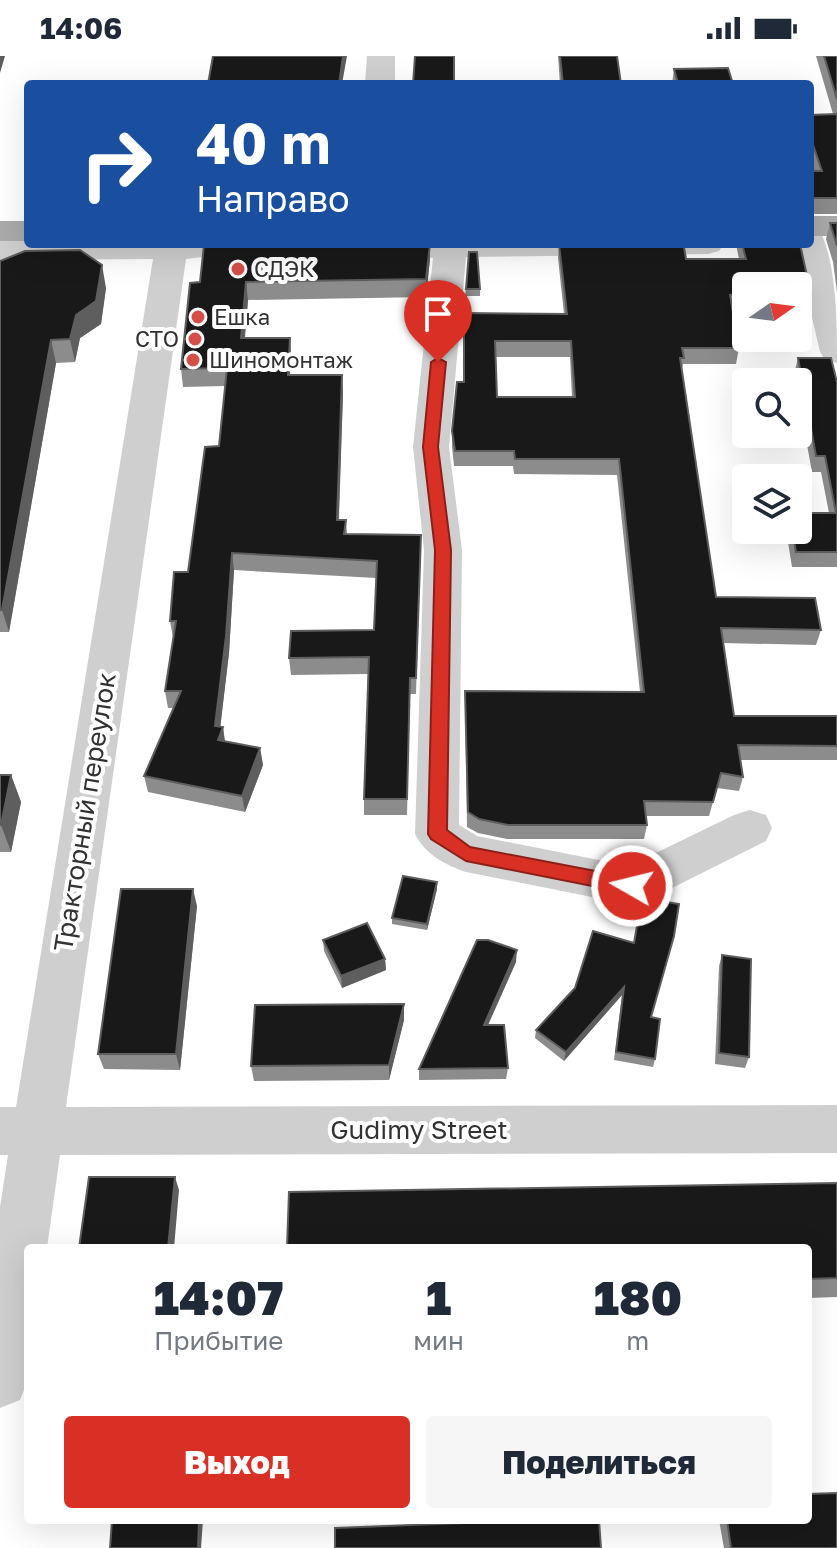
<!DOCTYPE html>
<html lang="ru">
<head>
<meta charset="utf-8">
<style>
  body { margin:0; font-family:"Golos Text",sans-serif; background:#f6f6f7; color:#1f2937; height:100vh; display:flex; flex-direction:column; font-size:30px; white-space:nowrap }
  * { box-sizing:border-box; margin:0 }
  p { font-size:26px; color:#747a83 }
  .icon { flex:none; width:44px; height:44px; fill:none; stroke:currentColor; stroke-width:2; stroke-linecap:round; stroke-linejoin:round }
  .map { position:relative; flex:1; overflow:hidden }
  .sheet { position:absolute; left:24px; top:1188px; width:788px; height:280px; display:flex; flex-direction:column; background:#fff; border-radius:8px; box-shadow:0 8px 32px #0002 }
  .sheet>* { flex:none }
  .hud { position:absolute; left:24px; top:24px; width:790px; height:168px; border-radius:8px; box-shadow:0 8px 32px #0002; background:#1a4fa0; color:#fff; overflow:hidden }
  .needle { width:52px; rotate:76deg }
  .buttons { position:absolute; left:732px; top:216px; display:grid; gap:16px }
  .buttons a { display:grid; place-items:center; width:80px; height:80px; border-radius:8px; background:#fff; box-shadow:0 8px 32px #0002; font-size:40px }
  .pin { position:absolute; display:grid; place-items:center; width:68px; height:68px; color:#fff; margin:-82px -34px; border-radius:50% 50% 50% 0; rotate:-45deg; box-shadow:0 0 8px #0007 }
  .pin .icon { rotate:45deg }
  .me { position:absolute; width:88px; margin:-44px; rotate:278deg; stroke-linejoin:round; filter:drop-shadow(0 0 6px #0008) }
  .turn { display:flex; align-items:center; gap:28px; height:168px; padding:0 40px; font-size:36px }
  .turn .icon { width:104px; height:104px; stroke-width:2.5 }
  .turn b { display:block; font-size:56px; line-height:68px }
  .eta { display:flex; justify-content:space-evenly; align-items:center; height:136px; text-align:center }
  .eta b { font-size:48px; font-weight:800; line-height:56px }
  .button { display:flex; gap:16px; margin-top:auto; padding:16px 40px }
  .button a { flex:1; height:92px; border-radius:8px; background:#d93025; color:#fff; font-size:32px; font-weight:800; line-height:92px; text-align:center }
  .button a+a { background:#f6f6f7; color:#1f2937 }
  .status { display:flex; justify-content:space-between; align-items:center; height:56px; padding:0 40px; background:#fff; direction:ltr }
  .status svg { height:22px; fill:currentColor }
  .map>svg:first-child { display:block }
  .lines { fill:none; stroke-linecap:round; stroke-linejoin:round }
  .minor { fill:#cfcfcf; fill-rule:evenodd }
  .major { fill:#aaa; fill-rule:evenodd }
  .wall { fill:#8c8c8c; fill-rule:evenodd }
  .shaded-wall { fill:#5e5e5e }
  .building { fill:#191919; stroke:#5e5e5e; stroke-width:2; fill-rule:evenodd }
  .route { fill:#d93025; stroke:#8d1f18; stroke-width:2 }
  .poi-dot { fill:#d54f48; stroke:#fff; stroke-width:3 }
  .labels { text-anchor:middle; stroke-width:8; stroke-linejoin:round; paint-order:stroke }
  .far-poi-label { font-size:22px; fill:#323232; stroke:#fff; text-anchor:start }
  .street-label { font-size:26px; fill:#323232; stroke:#fff }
</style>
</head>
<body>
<div class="status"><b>14:06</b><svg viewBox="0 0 49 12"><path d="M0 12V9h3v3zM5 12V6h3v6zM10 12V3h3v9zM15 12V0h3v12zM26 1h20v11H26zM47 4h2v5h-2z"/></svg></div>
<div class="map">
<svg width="837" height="1492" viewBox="0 0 837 1492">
  <rect width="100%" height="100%" fill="#fff"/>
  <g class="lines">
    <path class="minor" d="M 367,0 L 395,0 L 395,28 L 365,28 Z
      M 810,174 L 821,177 C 837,212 837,267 837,307 L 825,304 L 820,296 L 795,188 L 810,188 Z
      M 0,184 L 28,184 L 28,188 L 211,188 L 214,193 L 210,200 L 186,203 L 66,1051 L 837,1049 L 837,1097 L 60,1099 L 47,1192 L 28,1192 L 28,1324 L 20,1344 L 0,1352 L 0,1151 L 8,1099 L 0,1099 L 0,1051 L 16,1051 L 153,203 L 0,204 Z
      M 408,188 L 724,188 L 719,195 L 708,198 L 466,201 L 449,391 L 462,494 L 459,769 L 477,780 L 629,810 L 734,759 L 750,754 L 766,759 L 772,772 L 766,785 L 648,844 L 632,849 L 466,816 C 445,809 425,798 415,778 L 424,494 L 413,391 L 433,202 L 410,199 L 406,192 Z"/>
    <path class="major" d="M 810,160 L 837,160 L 837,180 L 810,180 Z
      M 0,165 L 28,165 L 28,185 L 0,185 Z"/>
  </g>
  <path class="wall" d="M 558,0 L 617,0 L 621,28 L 560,28 Z
    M 816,0 L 837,0 L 837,158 L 811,158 L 810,172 L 810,115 L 813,115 L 810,105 L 810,59 L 833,58 Z
    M 674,13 L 733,28 L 672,28 Z
    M 830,167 L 837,167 L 837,236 L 833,206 L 826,183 Z
    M 559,188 L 640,191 L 686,203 L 739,203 L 736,188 L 800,188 L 811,238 L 807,254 L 798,254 L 798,230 L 746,230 L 746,254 L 733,254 L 739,292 L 736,308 L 683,308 L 682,313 L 716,541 L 821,574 L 816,589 L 723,587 L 734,660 L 837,660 L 837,704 L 741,704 L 743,721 L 739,735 L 717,732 L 709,760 L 646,760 L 647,769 L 644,783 L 507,783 L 478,777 L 467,771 L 465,635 L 640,636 L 617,419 L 514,418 L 513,410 L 454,410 L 452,391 L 452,375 L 464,326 L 464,257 L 564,258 L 558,202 ZM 496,301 L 570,301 L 572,341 L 497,341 Z
    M 430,203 L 426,241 L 248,244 L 245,282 L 290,282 L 291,299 L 290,319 L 342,319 L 343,337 L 339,464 L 346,464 L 347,478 L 421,479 L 416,638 L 410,638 L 407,759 L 364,759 L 364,743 L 368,618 L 291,619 L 289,602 L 374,574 L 376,522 L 234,514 L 229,597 L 220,671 L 223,671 L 225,685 L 260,692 L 263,709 L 245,756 L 148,736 L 144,720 L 173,652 L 168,652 L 165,635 L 173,582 L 170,565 L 188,516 L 219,390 L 225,330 L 183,331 L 181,313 L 200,226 Z
    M 0,205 L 106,232 L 101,268 L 80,282 L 75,306 L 56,307 L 9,576 L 0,576 Z
    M 466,233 L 480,233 L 480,240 L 465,240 Z
    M 798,302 L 837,326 L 837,511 L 792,511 L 786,474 L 798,474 L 829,457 L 821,416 L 812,416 L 798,340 L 798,326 L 795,326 L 794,318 Z
    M 0,719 L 11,719 L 21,746 L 11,796 L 0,796 Z
    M 437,833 L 427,874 L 392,868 L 392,862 Z
    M 197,850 L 180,1014 L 104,1013 L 98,998 Z
    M 593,875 L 652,961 L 655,1003 L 653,1011 L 614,1004 L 622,939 L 564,1005 L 535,982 L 536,974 L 575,932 Z
    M 323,884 L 385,903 L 386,914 L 342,932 L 324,895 Z
    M 722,899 L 749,1001 L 745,1012 L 715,1008 L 719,910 Z
    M 516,906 L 488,969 L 508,1012 L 506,1023 L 419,1024 L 419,1013 Z
    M 404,948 L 404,964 L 389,1024 L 254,1025 L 251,1010 Z
    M 837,1127 L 837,1241 L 808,1242 L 808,1192 Z
    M 719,1464 L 808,1464 L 837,1492 L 724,1492 Z"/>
  <path class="shaded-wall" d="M 0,0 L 5,0 L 0,17 Z
    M 343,0 L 347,0 L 342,28 L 339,28 Z
    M 430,188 L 430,203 L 426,241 L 426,223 Z
    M 102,209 L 106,232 L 101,268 L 80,282 L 75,306 L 70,283 L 76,259 Z
    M 246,226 L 248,244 L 243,300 L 241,282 Z
    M 290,282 L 291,299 L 289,337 L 288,319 Z
    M 51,284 L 56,307 L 9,576 L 2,554 Z
    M 342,319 L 343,337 L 338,481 L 337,464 Z
    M 232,497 L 234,514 L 229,597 L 219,682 L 223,671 L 225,688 L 220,700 L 215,670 Z
    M 260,692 L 263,709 L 245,756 L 242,740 Z
    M 11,719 L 21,746 L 11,796 L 1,769 Z
    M 437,826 L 437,833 L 427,874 L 427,868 Z
    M 193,833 L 197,850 L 180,1014 L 176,998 Z
    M 517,894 L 516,906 L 483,980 L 484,969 Z
    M 385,903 L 386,914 L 342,932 L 341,920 Z
    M 624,931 L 622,939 L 564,1005 L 566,996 Z
    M 404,948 L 404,964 L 389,1024 L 389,1009 Z
    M 175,1121 L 179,1134 L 174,1192 L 168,1192 Z
    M 199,1464 L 203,1464 L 201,1492 L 198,1492 Z"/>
  <path class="building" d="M 213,0 L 343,0 L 339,28 L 208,28 Z
    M 415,0 L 454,0 L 454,28 L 413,28 Z
    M 560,0 L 617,0 L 621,28 L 563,28 Z
    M 824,0 L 837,0 L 837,43 Z
    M 728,12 L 733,28 L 678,28 L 674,13 Z
    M 837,58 L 837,142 L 811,142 L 810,169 L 810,115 L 822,115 L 810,80 L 810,59 Z
    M 830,167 L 837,167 L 837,190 Z
    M 256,188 L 430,188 L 426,223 L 246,226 L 241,282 L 290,282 L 288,319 L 342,319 L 337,464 L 346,464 L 344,478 L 421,479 L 416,622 L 410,622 L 407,743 L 364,743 L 369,601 L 289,602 L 291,575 L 374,574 L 377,505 L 232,497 L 226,580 L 215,670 L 223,671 L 218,684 L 260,692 L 242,740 L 144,720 L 181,635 L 165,635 L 176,565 L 170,565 L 174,516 L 188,516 L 205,391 L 219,390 L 227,312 L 181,313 L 190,227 L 200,226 L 204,189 Z
    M 559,188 L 640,188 L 640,191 L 684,191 L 686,203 L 746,203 L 742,188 L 800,188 L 811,238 L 798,238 L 798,230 L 746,230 L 746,238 L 730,239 L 739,292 L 682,292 L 684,302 L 680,302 L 716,541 L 815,542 L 821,574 L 721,572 L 734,660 L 837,660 L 837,690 L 738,689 L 743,721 L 721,717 L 713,746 L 644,745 L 647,769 L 508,769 L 479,763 L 468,756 L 465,635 L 644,636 L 619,403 L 515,403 L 514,395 L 455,395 L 452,375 L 457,326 L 464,326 L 464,257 L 567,258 ZM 495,285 L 571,285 L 575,341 L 497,341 Z
    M 80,194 L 102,209 L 96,245 L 76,259 L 70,283 L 51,284 L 2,554 L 0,554 L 0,205 L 25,195 Z
    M 469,196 L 477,196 L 480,233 L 466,233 Z
    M 798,302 L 831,302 L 837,326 L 837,496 L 796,496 L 792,474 L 798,474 L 798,457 L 836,457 L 825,400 L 816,400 Z
    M 0,719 L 11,719 L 1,769 L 0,769 Z
    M 403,820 L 437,826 L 427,868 L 392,862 Z
    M 121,833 L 193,833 L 176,998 L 98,998 Z
    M 642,842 L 679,848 L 674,880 L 651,961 L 660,963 L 655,1003 L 616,996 L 624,931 L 566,996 L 536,974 L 575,932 L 593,875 L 634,887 Z
    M 367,867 L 385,903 L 341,920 L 323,884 Z
    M 477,884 L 488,884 L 517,894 L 484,969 L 504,969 L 508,1012 L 419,1013 Z
    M 722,899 L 751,903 L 749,1001 L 719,997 Z
    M 404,948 L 389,1009 L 251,1010 L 255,949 Z
    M 89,1121 L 175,1121 L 168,1192 L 79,1192 Z
    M 837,1127 L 837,1222 L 808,1223 L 808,1192 L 287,1192 L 289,1136 Z
    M 837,1437 L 837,1492 L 731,1492 L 727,1464 L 808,1464 L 808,1438 Z
    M 112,1464 L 199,1464 L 198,1492 L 110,1492 Z
    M 543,1464 L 599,1464 L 601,1492 L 335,1492 L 335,1472 Z"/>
  <path class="route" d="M 438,302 L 446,306 L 438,391 L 451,494 L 447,774 L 470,791 L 632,822 L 639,825 L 642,830 L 639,836 L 632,838 L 466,805 L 431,783 L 428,778 L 435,494 L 423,391 L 431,306 Z"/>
  <g class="poi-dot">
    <circle cx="238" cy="213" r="8"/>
    <circle cx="198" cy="261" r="8"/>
    <circle cx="195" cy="283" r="8"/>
    <circle cx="193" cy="304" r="8"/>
  </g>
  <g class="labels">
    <g class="far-poi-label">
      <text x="254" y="221">СДЭК</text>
      <text x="214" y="269">Ешка</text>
      <text x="179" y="291" text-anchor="end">СТО</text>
      <text x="209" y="312">Шиномонтаж</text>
    </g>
    <g class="street-label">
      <text transform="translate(85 756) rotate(-81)" y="9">Тракторный переулок</text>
      <text x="419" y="1083">Gudimy Street</text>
    </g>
  </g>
</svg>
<div class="buttons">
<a><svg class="needle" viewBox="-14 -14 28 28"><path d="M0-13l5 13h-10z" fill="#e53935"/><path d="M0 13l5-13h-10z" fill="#747a83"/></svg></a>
<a><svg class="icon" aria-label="search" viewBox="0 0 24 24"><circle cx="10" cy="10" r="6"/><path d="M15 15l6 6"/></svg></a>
<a><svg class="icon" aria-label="layers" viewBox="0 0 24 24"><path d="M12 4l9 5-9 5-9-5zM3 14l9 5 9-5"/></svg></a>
</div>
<div class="pin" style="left:438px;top:306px;background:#d93025"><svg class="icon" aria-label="arrive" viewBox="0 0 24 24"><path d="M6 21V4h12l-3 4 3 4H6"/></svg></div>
<svg class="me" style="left:632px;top:830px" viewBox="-20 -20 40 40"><circle r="17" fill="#d93025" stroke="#fff" stroke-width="3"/><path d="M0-11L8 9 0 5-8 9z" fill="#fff"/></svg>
<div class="hud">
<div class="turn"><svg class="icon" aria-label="right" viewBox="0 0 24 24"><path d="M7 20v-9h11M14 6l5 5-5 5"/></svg><div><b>40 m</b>Направо</div></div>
</div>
<section class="sheet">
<div class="eta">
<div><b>14:07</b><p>Прибытие</p></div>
<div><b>1</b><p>мин</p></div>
<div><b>180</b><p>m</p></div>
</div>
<div class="button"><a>Выход</a><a>Поделиться</a></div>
</section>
</div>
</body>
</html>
